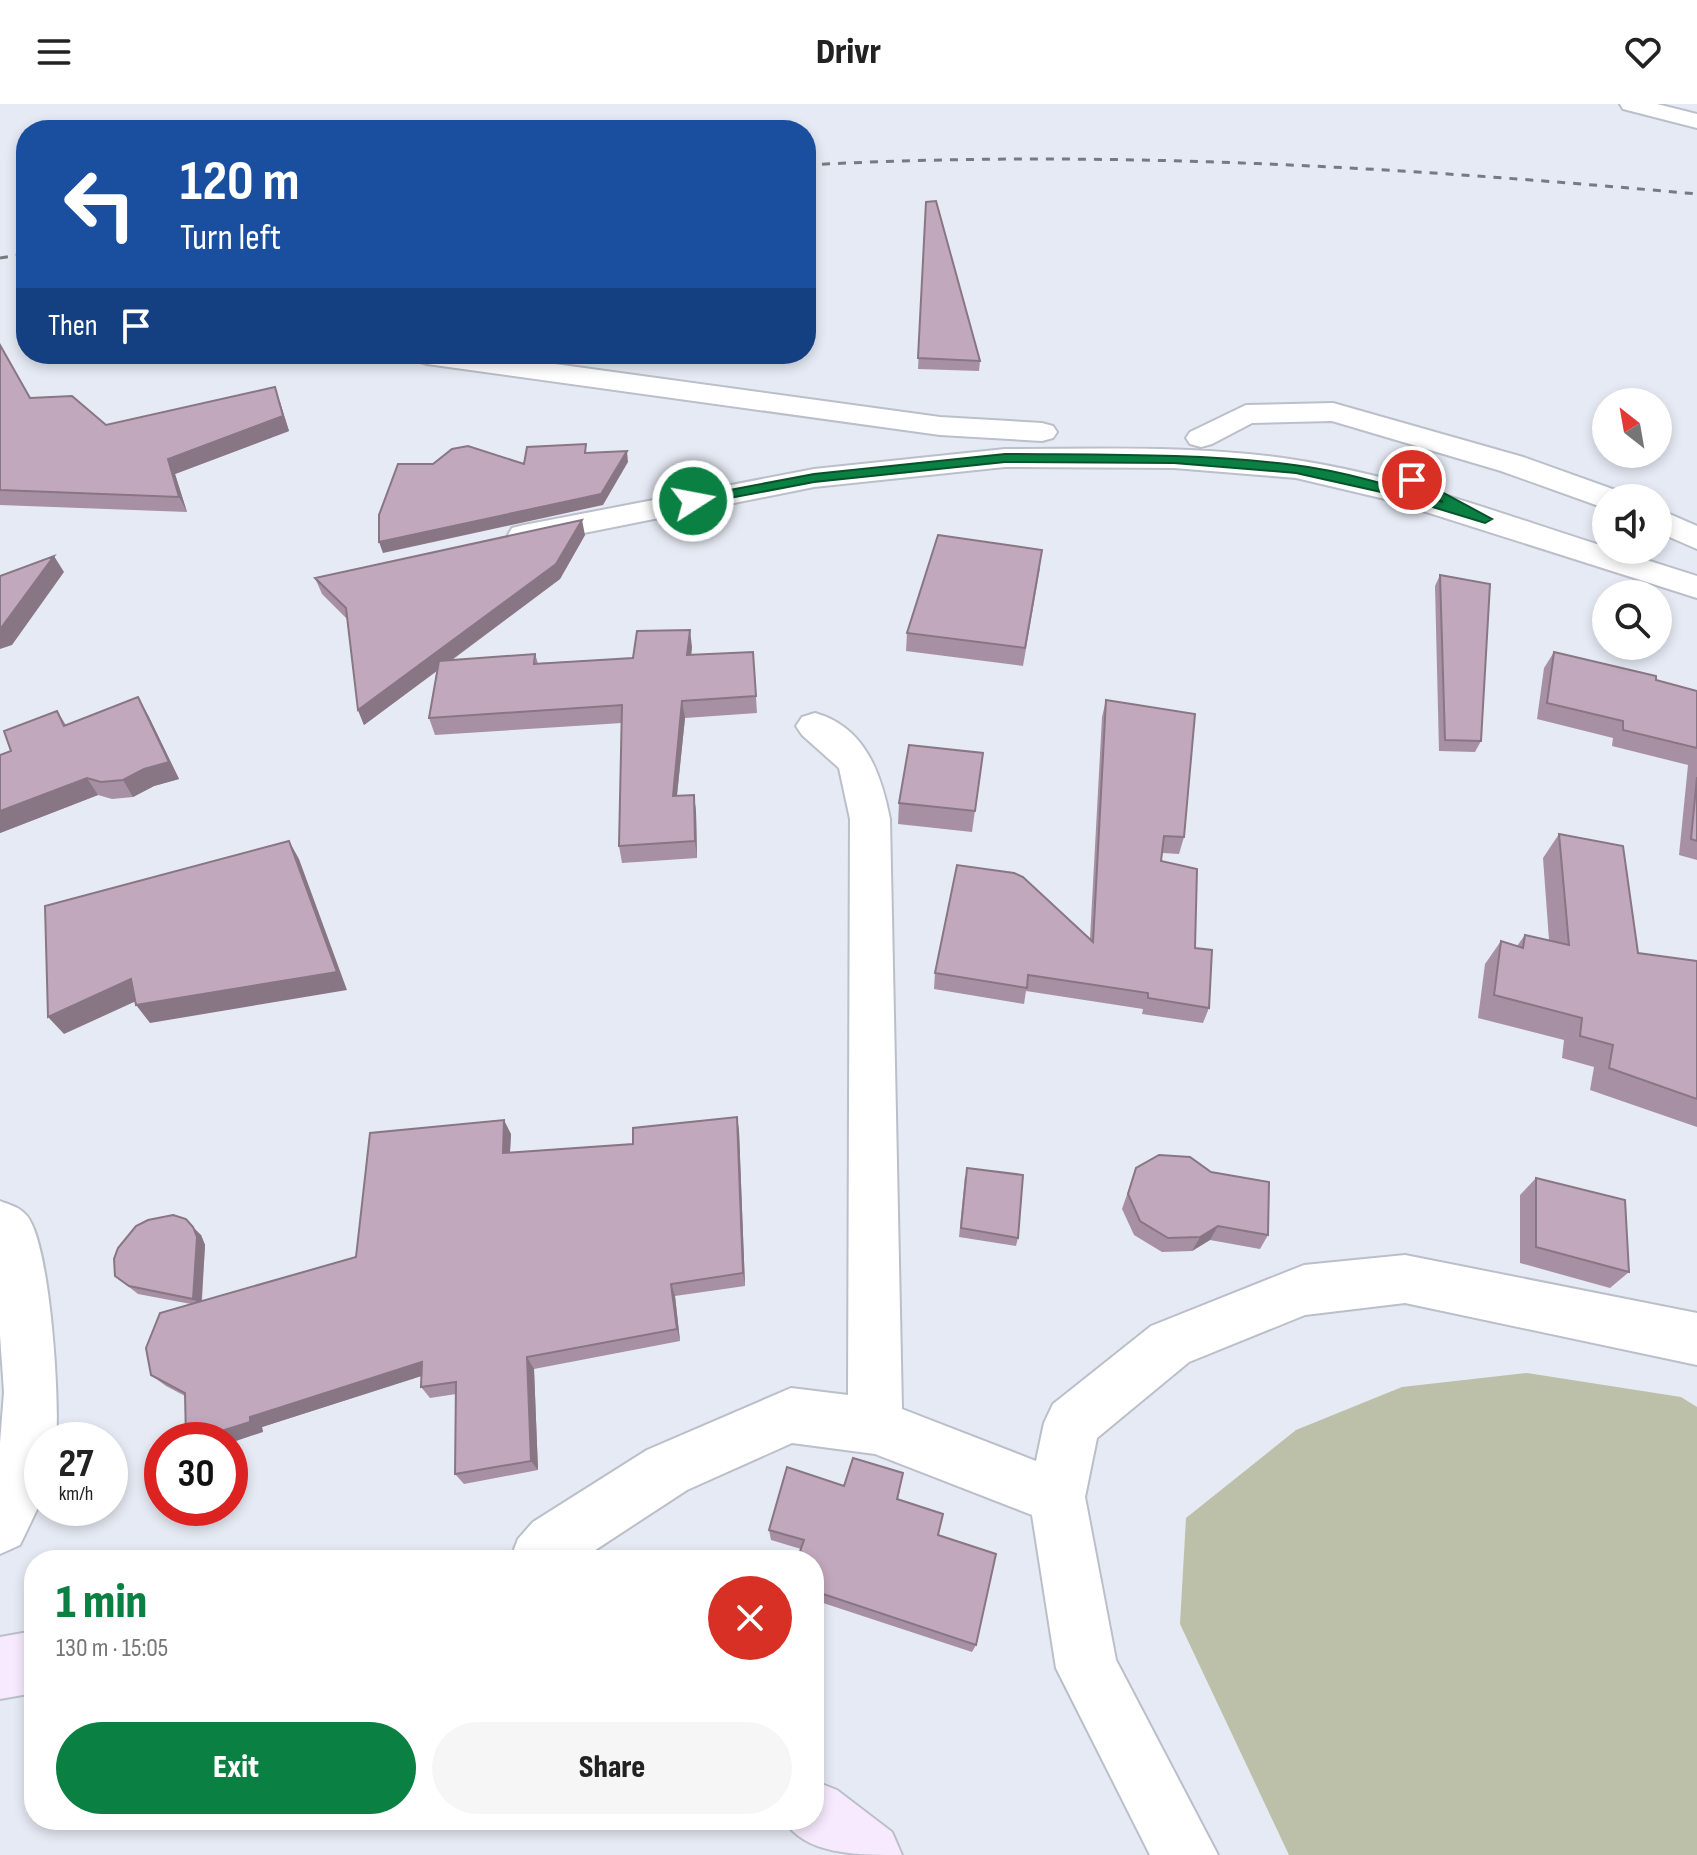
<!DOCTYPE html>
<html lang="en">
<head>
<meta charset="utf-8">
<style>
  body { margin:0; font-family:"Sofia Sans Condensed",sans-serif; background:#f6f6f6; color:#222; height:100vh; display:flex; flex-direction:column; font-size:30px; white-space:nowrap }
  * { box-sizing:border-box; margin:0 }
  p { font-size:26px; color:#767676 }
  .icon { flex:none; width:44px; height:44px; fill:none; stroke:currentColor; stroke-width:2; stroke-linecap:round; stroke-linejoin:round }
  .map { position:relative; flex:1; overflow:hidden }
  .drawer { position:absolute; left:24px; top:1446px; width:800px; height:280px; display:flex; flex-direction:column; background:#fff; border-radius:32px; box-shadow:0 4px 12px #0003 }
  .drawer>* { flex:none }
  .hud { position:absolute; left:16px; top:16px; width:800px; height:244px; border-radius:32px; box-shadow:0 4px 12px #0003; background:#1a4fa0; color:#fff; overflow:hidden }
  .needle { width:52px; rotate:329deg }
  .controls { position:absolute; left:1592px; top:284px; display:grid; gap:16px }
  .controls a { display:grid; place-items:center; width:80px; height:80px; border-radius:50%; background:#fff; box-shadow:0 4px 12px #0003; font-size:40px }
  .speed { position:absolute; left:24px; top:1318px; display:flex; gap:16px; font-size:40px; font-weight:700; text-align:center }
  .speed>* { display:grid; place-content:center; width:104px; height:104px; border-radius:50%; background:#fff; box-shadow:0 4px 12px #0003; line-height:1 }
  .speed small { font-size:20px; font-weight:400 }
  .speed .limit { border:12px solid #d22; background:#fff; color:#111 }
  .pin { position:absolute; display:grid; place-items:center; width:68px; height:68px; color:#fff; margin:-34px; border:4px solid #fff; border-radius:50%; box-shadow:0 2px 8px #0007 }
  .me { position:absolute; width:88px; margin:-44px; rotate:79deg; stroke-linejoin:round; filter:drop-shadow(0 0 6px #0008) }
  .turn { display:flex; align-items:center; gap:28px; height:168px; padding:0 32px; font-size:36px }
  .turn .icon { width:104px; height:104px; stroke-width:2.5 }
  .turn b { display:block; font-size:56px; line-height:68px }
  .then { display:flex; align-items:center; height:76px; padding:0 32px; background:#0003; gap:16px; font-size:30px }
  .round { display:grid; place-items:center; flex:none; width:84px; height:84px; border-radius:42px; background:#f6f6f6 }
  .headline { display:flex; align-items:center; justify-content:space-between; height:136px; padding:0 32px }
  h1 { font-size:48px; font-weight:800; line-height:60px; color:#0b8043 }
  .cta { display:flex; gap:16px; margin-top:auto; padding:16px 32px }
  .cta a { flex:1; height:92px; border-radius:48px; background:#0b8043; color:#fff; font-size:32px; font-weight:800; line-height:92px; text-align:center }
  .cta a+a { background:#f6f6f6; color:#222 }
  header { display:flex; justify-content:space-between; align-items:center; height:104px; padding:0 32px; background:#fff; font-size:36px; font-weight:800 }
  .map>svg:first-child { display:block }
  .green { fill:#bcc0a8 }
  .lines { fill:none; stroke-linecap:round; stroke-linejoin:round }
  .street-casing { stroke:#bbbfc9; stroke-width:4 }
  .secondary-casing { stroke:#bbbfc9; stroke-width:4 }
  .street { fill:#fff; fill-rule:evenodd }
  .secondary { fill:#f7eafe; fill-rule:evenodd }
  .rail { stroke:#777a81; stroke-width:3; stroke-dasharray:8 8; stroke-linecap:butt }
  .wall { fill:#a790a3 }
  .shaded-wall { fill:#887684 }
  .building { fill:#c2a8bd; stroke:#887684; stroke-width:2 }
  .route { fill:#0b8043; stroke:#07532c; stroke-width:2 }
</style>
</head>
<body>
<header><svg class="icon" aria-label="menu" viewBox="0 0 24 24"><path d="M4 6h16M4 12h16M4 18h16"/></svg>Drivr<svg class="icon" aria-label="heart" viewBox="0 0 24 24"><path d="M12 20l-8-8c-3-5 5-10 8-4 3-6 11-1 8 4z"/></svg></header>
<div class="map">
<svg width="1697" height="1751" viewBox="0 0 1697 1751">
  <rect width="100%" height="100%" fill="#e6eaf4"/>
  <path class="green" d="M 1527,1269 L 1681,1293 L 1697,1303 L 1697,1751 L 1289,1751 L 1180,1520 L 1186,1414 L 1296,1326 L 1402,1283 Z"/>
  <g class="lines">
    <defs>
      <path id="street" d="M 1620,0 L 1657,0 L 1697,10 L 1697,24 L 1623,5 Z
        M 482,250 L 940,313 L 1042,319 L 1053,322 L 1057,328 L 1053,334 L 1042,337 L 940,331 L 427,260 L 417,257 L 413,251 Z
        M 1333,299 L 1523,353 L 1618,387 L 1623,394 L 1606,394 L 1606,403 L 1596,401 L 1501,367 L 1332,317 L 1252,319 L 1212,340 L 1201,343 L 1190,340 L 1186,334 L 1190,328 L 1246,301 Z
        M 1005,345 C 1101,345 1201,341 1296,356 C 1402,372 1504,411 1606,443 L 1606,446 L 1615,446 L 1697,472 L 1697,494 L 1385,395 L 1296,374 L 1174,364 L 1005,363 L 814,383 L 524,441 L 512,438 L 508,431 L 512,424 L 524,421 L 814,365 Z
        M 1658,405 L 1697,422 L 1697,445 L 1658,428 Z
        M 815,609 C 865,623 881,669 890,715 L 902,1305 L 1036,1357 L 1044,1319 L 1053,1300 L 1151,1222 L 1304,1161 L 1405,1151 L 1697,1209 L 1697,1261 L 1405,1199 L 1305,1211 L 1189,1258 L 1097,1334 L 1085,1393 L 1116,1556 L 1218,1751 L 1150,1751 L 1056,1564 L 1032,1411 L 875,1350 L 792,1339 L 687,1386 L 580,1456 L 510,1456 L 518,1435 L 533,1418 L 647,1346 L 791,1284 L 848,1291 L 850,715 L 839,664 L 802,631 L 796,622 L 802,613 Z
        M 0,1097 C 10,1101 20,1103 27,1112 C 50,1140 60,1296 56,1336 L 42,1336 L 42,1395 L 20,1441 L 0,1450 L 0,1339 L 4,1288 L 0,1231 Z"/>
      <path id="secondary" d="M 34,1527 L 34,1589 L 0,1595 L 0,1533 Z
        M 814,1677 L 837,1686 L 892,1728 L 902,1751 C 857,1751 805,1751 784,1716 L 814,1716 Z"/>
    </defs>
    <use href="#street" class="street-casing"/>
    <use href="#secondary" class="secondary-casing"/>
    <use href="#street" class="street"/>
    <use href="#secondary" class="secondary"/>
    <path class="rail" d="M 806,61 C 1106,45 1399,63 1697,90
      M 0,154 L 26,150"/>
  </g>
  <path class="wall" d="M 926,98 L 980,257 L 979,267 L 918,265 Z
    M 0,241 L 30,294 L 106,321 L 280,298 L 289,327 L 175,370 L 187,408 L 0,401 Z
    M 585,431 L 560,475 L 452,556 L 535,550 L 538,559 L 633,554 L 692,543 L 691,551 L 753,548 L 757,609 L 685,614 L 677,692 L 694,691 L 696,708 L 697,754 L 622,759 L 619,742 L 622,619 L 435,631 L 429,614 L 437,567 L 364,621 L 358,606 L 347,515 L 322,490 L 315,474 Z
    M 1040,464 L 1023,562 L 906,547 L 907,529 Z
    M 1440,471 L 1481,637 L 1475,648 L 1439,647 L 1435,482 Z
    M 1554,548 L 1697,587 L 1697,756 L 1679,751 L 1688,661 L 1612,642 L 1613,634 L 1537,615 L 1544,564 Z
    M 1106,596 L 1184,733 L 1179,750 L 1162,749 L 1161,757 L 1195,844 L 1209,904 L 1203,919 L 1142,910 L 1143,905 L 1026,887 L 1024,900 L 934,885 L 935,869 L 1090,835 L 1102,613 Z
    M 57,607 L 66,621 L 148,611 L 179,675 L 154,682 L 133,693 L 112,695 L 98,691 L 0,729 L 0,651 L 11,647 Z
    M 983,649 L 972,728 L 898,720 L 899,699 Z
    M 1559,730 L 1638,849 L 1697,857 L 1697,1023 L 1590,986 L 1594,963 L 1562,954 L 1564,936 L 1478,914 L 1485,860 L 1501,837 L 1517,842 L 1525,831 L 1549,836 L 1543,754 Z
    M 737,1013 L 739,1027 L 745,1182 L 675,1192 L 680,1237 L 534,1265 L 538,1366 L 464,1380 L 455,1370 L 456,1290 L 430,1294 L 421,1283 L 421,1272 L 262,1323 L 263,1328 L 185,1292 L 166,1282 L 151,1271 L 191,1200 L 138,1190 L 115,1172 L 201,1131 L 205,1141 L 202,1197 L 356,1153 L 511,1030 L 510,1049 L 633,1040 Z
    M 1136,1064 L 1268,1131 L 1260,1145 L 1210,1136 L 1192,1147 L 1162,1148 L 1134,1131 L 1122,1105 Z
    M 965,1072 L 1018,1134 L 1016,1142 L 959,1133 Z
    M 1536,1074 L 1629,1168 L 1610,1184 L 1520,1159 L 1520,1091 Z
    M 903,1369 L 898,1396 L 938,1431 L 976,1541 L 972,1548 L 814,1496 L 814,1456 L 801,1445 L 771,1436 L 769,1426 L 844,1382 Z"/>
  <path class="shaded-wall" d="M 275,283 L 289,327 L 175,370 L 187,408 L 179,393 L 168,355 Z
    M 627,347 L 628,358 L 603,401 L 383,449 L 379,438 Z
    M 582,416 L 585,431 L 560,475 L 364,621 L 358,606 Z
    M 54,452 L 64,468 L 12,541 L 0,545 L 0,524 Z
    M 690,526 L 692,543 L 689,569 L 687,551 Z
    M 138,593 L 148,611 L 179,675 L 154,682 L 133,693 L 123,676 Z
    M 682,597 L 685,614 L 675,709 L 673,692 Z
    M 87,674 L 98,691 L 0,729 L 0,707 Z
    M 694,691 L 696,708 L 697,754 L 695,737 Z
    M 289,737 L 299,755 L 347,886 L 150,919 L 136,901 Z
    M 131,875 L 145,893 L 64,930 L 48,913 Z
    M 737,1013 L 739,1027 L 745,1182 L 743,1169 Z
    M 504,1016 L 511,1030 L 509,1063 L 503,1049 Z
    M 1218,1122 L 1210,1136 L 1192,1147 L 1200,1133 Z
    M 193,1123 L 201,1131 L 205,1141 L 201,1202 L 193,1195 Z
    M 671,1180 L 675,1192 L 680,1237 L 677,1225 Z
    M 527,1253 L 534,1265 L 538,1366 L 531,1357 Z
    M 422,1258 L 431,1269 L 262,1323 L 263,1328 L 230,1339 L 230,1336 L 193,1336 L 250,1313 Z"/>
  <path class="building" d="M 936,97 L 980,257 L 918,254 L 926,98 Z
    M 0,241 L 30,294 L 72,292 L 106,321 L 275,283 L 283,312 L 168,355 L 179,393 L 0,386 Z
    M 586,340 L 585,349 L 627,347 L 601,390 L 379,438 L 379,411 L 398,360 L 433,360 L 452,345 L 468,342 L 524,360 L 527,343 Z
    M 582,416 L 556,460 L 358,606 L 346,504 L 315,474 Z
    M 938,431 L 1042,446 L 1025,544 L 907,529 Z
    M 54,452 L 1,524 L 0,524 L 0,472 Z
    M 1440,471 L 1490,480 L 1481,637 L 1445,636 Z
    M 690,526 L 687,551 L 753,548 L 756,592 L 682,597 L 673,692 L 694,691 L 695,737 L 619,742 L 622,601 L 429,614 L 439,557 L 535,550 L 534,560 L 633,554 L 637,527 Z
    M 1554,548 L 1656,572 L 1656,576 L 1697,587 L 1697,644 L 1623,626 L 1623,617 L 1547,599 Z
    M 138,593 L 169,658 L 144,665 L 123,676 L 101,678 L 87,674 L 0,707 L 0,651 L 11,647 L 4,627 L 57,607 L 64,622 Z
    M 1106,596 L 1195,610 L 1184,733 L 1164,732 L 1161,757 L 1197,765 L 1195,844 L 1212,846 L 1209,904 L 1148,894 L 1148,889 L 1028,871 L 1027,884 L 935,869 L 957,761 L 1014,769 L 1023,773 L 1093,838 Z
    M 909,641 L 983,649 L 975,707 L 899,699 Z
    M 1697,673 L 1697,737 L 1691,735 Z
    M 1559,730 L 1623,742 L 1638,849 L 1697,857 L 1697,995 L 1609,964 L 1613,941 L 1580,932 L 1582,914 L 1494,891 L 1501,837 L 1523,844 L 1525,831 L 1569,841 Z
    M 289,737 L 337,868 L 136,901 L 131,875 L 48,913 L 45,802 Z
    M 737,1013 L 743,1169 L 671,1180 L 677,1225 L 527,1253 L 531,1357 L 455,1370 L 456,1278 L 421,1283 L 422,1258 L 250,1313 L 250,1318 L 193,1336 L 186,1336 L 185,1289 L 151,1271 L 146,1244 L 160,1209 L 356,1153 L 370,1029 L 504,1016 L 503,1049 L 633,1040 L 633,1024 Z
    M 1159,1051 L 1190,1053 L 1211,1068 L 1269,1078 L 1268,1131 L 1218,1122 L 1200,1133 L 1168,1134 L 1140,1117 L 1128,1090 L 1136,1064 Z
    M 967,1064 L 1023,1071 L 1018,1134 L 961,1124 Z
    M 1536,1074 L 1625,1096 L 1629,1168 L 1536,1143 Z
    M 173,1111 L 186,1115 L 193,1123 L 197,1133 L 193,1195 L 129,1182 L 115,1172 L 114,1155 L 118,1144 L 136,1122 L 148,1116 Z
    M 853,1354 L 903,1369 L 897,1395 L 943,1410 L 938,1431 L 996,1450 L 976,1541 L 814,1487 L 814,1456 L 797,1456 L 804,1436 L 769,1426 L 787,1363 L 844,1382 Z"/>
  <path class="route" d="M 1005,350 C 1101,351 1198,349 1294,361 C 1344,367 1395,383 1443,398 L 1407,379 L 1407,373 L 1412,372 L 1492,415 L 1485,419 L 1390,390 L 1296,369 L 1174,359 L 1005,358 L 814,378 L 693,401 L 686,397 L 693,393 L 814,370 Z"/>
</svg>
<div class="controls">
<a><svg class="needle" viewBox="-14 -14 28 28"><path d="M0-13l5 13h-10z" fill="#e53935"/><path d="M0 13l5-13h-10z" fill="#767676"/></svg></a>
<a><svg class="icon" aria-label="sound" viewBox="0 0 24 24"><path d="M4 9h4l5-4v14l-5-4H4zM17 9q2 3 0 6"/></svg></a>
<a><svg class="icon" aria-label="search" viewBox="0 0 24 24"><circle cx="10" cy="10" r="6"/><path d="M15 15l6 6"/></svg></a>
</div>
<div class="speed"><div>27<small>km/h</small></div><div class="limit">30</div></div>
<div class="pin" style="left:1412px;top:376px;background:#d93025"><svg class="icon" aria-label="arrive" viewBox="0 0 24 24"><path d="M6 21V4h12l-3 4 3 4H6"/></svg></div>
<svg class="me" style="left:693px;top:397px" viewBox="-20 -20 40 40"><circle r="17" fill="#0b8043" stroke="#fff" stroke-width="3"/><path d="M0-11L8 9 0 5-8 9z" fill="#fff"/></svg>
<div class="hud">
<div class="turn"><svg class="icon" aria-label="left" viewBox="0 0 24 24"><path d="M17 20v-9H6M10 6l-5 5 5 5"/></svg><div><b>120 m</b>Turn left</div></div>
<div class="then">Then<svg class="icon" aria-label="arrive" viewBox="0 0 24 24"><path d="M6 21V4h12l-3 4 3 4H6"/></svg></div>
</div>
<section class="drawer">
<div class="headline"><div><h1>1 min</h1><p>130 m · 15:05</p></div><a class="round" style="background:#d93025;color:#fff"><svg class="icon" aria-label="close" viewBox="0 0 24 24"><path d="M6 6l12 12M18 6L6 18"/></svg></a></div>
<div class="cta"><a>Exit</a><a>Share</a></div>
</section>
</div>
</body>
</html>
